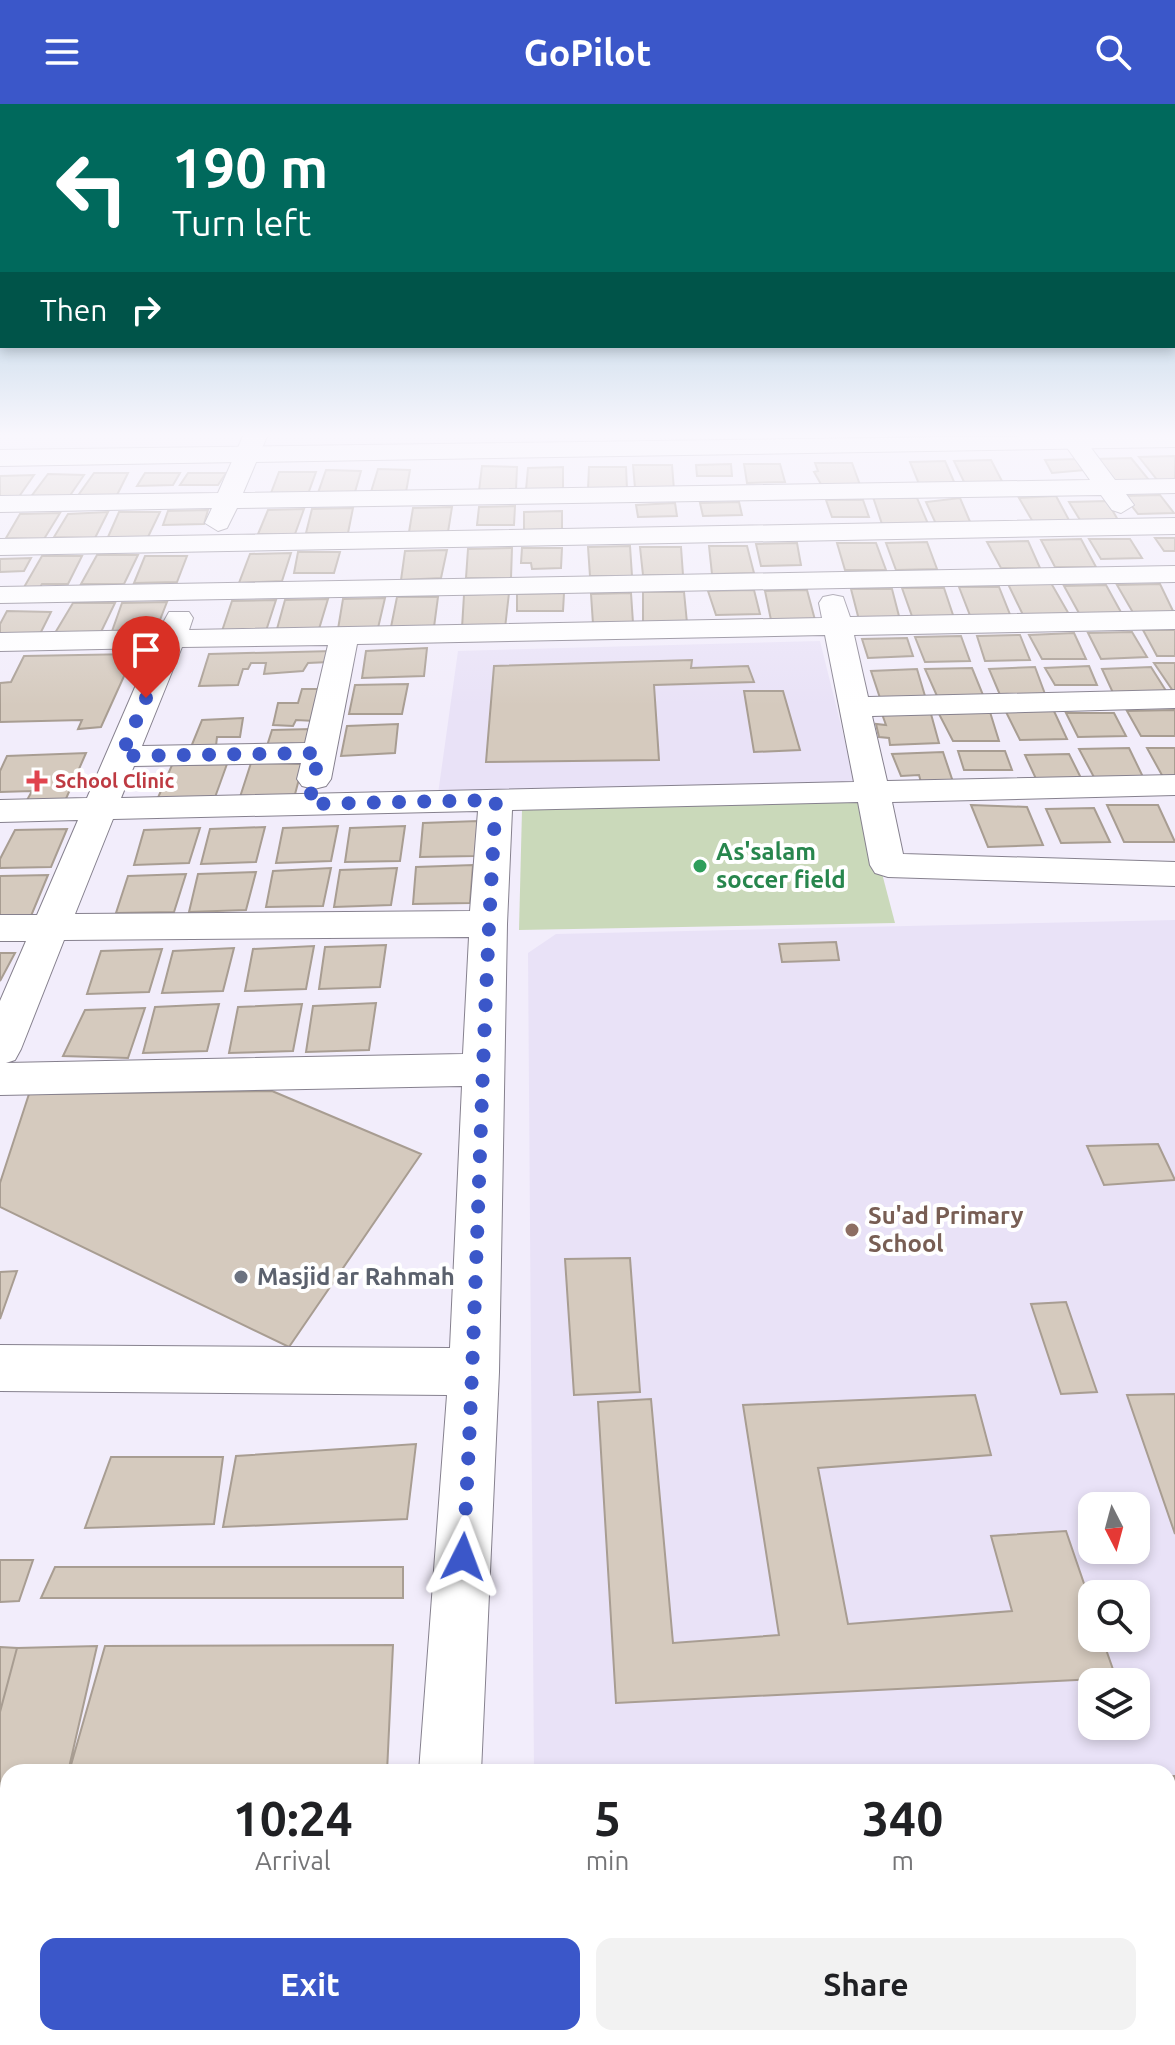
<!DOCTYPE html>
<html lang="en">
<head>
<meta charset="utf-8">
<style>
  body { margin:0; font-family:Ubuntu,sans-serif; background:#f2f2f2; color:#202124; height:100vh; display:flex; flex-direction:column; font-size:30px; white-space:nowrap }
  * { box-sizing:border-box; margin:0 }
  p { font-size:26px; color:#757577 }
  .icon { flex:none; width:44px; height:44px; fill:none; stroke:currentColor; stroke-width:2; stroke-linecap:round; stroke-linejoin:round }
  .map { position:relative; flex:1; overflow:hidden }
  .side { position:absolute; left:0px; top:1660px; width:1176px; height:282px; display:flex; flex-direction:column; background:#fff; border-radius:24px 24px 0 0; box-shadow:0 4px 12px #0003 }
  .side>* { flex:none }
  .banner { position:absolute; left:0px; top:0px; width:1176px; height:244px; box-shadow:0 4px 12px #0003; background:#00695c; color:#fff; overflow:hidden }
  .needle { width:52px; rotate:174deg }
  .tools { position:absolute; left:1078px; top:1388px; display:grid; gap:16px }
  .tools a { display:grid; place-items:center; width:72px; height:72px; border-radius:16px; background:#fff; box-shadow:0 4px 12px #0003; font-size:40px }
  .pin { position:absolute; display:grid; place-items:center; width:68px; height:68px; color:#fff; margin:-82px -34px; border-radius:50% 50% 50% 0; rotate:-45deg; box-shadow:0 0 8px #0007 }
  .pin .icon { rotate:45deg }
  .me { position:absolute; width:88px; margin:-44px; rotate:3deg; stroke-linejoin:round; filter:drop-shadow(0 0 6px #0008) }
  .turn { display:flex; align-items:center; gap:28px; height:168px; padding:0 40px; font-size:36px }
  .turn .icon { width:104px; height:104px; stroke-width:2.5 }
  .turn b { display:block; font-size:56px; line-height:68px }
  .then { display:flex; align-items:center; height:76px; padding:0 40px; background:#0003; gap:16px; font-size:30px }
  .eta { display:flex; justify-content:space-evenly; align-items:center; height:136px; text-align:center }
  .eta b { font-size:48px; font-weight:700; line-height:56px }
  .primary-button { display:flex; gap:16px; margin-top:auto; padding:16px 40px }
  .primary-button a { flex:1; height:92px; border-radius:16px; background:#3b57c9; color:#fff; font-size:32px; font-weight:700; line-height:92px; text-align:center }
  .primary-button a+a { background:#f2f2f2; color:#202124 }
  header { display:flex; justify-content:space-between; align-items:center; height:104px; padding:0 40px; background:#3b57c9; color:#fff; font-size:36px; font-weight:700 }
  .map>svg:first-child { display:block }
  .built { fill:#e9e2f7; fill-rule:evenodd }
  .green { fill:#cad9ba }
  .building { fill:#d5cabe; stroke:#a89d92; stroke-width:2 }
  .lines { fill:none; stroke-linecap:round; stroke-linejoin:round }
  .minor-casing { stroke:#86818e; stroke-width:2 }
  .major-casing { stroke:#86818e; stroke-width:2 }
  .minor { fill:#fff; fill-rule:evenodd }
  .major { fill:#fff; fill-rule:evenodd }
  .route { stroke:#3b57c9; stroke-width:14; stroke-dasharray:0 25.2 }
  .health-dot { fill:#e0444e; stroke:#fff; stroke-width:3 }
  .leisure-dot { fill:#2e9e5b; stroke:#fff; stroke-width:3 }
  .education-dot { fill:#8d6e63; stroke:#fff; stroke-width:3 }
  .worship-dot { fill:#6b7280; stroke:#fff; stroke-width:3 }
  .labels { text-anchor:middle; stroke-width:8; stroke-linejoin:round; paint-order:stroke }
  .far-health-label { font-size:20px; font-weight:bold; fill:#be3a42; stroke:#fff; text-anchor:start }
  .leisure-label { font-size:24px; font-weight:bold; fill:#27864d; stroke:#fff; text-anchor:start }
  .education-label { font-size:24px; font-weight:bold; fill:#785e54; stroke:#fff; text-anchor:start }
  .worship-label { font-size:24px; font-weight:bold; fill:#5b616d; stroke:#fff; text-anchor:start }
</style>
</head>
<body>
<header><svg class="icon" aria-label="menu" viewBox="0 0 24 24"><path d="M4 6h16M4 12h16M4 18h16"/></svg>GoPilot<svg class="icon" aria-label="search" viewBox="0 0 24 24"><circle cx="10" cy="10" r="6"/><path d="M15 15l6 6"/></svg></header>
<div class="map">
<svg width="1175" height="1941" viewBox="0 0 1175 1941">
  <rect width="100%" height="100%" fill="#f2edfb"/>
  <path class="built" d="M 820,537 L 855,678 L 438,690 L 458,547 Z
    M 1175,816 L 1175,1941 L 536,1941 L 536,1934 L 1168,1934 L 1168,1668 L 534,1668 L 528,849 L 556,830 ZM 1092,1402 L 1136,1402 L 1136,1446 L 1092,1446 ZM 1092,1490 L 1136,1490 L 1136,1534 L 1092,1534 ZM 1092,1578 L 1136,1578 L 1136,1622 L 1092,1622 Z"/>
  <path class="green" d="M 863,697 L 895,819 L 519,826 L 522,706 Z"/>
  <path class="building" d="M 1175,352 L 1175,377 L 1158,377 L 1139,353 Z
    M 1131,354 L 1149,376 L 1113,377 L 1096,355 Z
    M 1078,355 L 1086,366 L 1052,369 L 1045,356 Z
    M 991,356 L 1003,379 L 965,380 L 954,357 Z
    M 945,357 L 955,380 L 919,380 L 910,358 Z
    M 815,359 L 852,359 L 860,381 L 822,382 L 814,368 L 818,367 Z
    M 731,360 L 732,372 L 697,372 L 696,361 Z
    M 744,360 L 780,360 L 785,378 L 747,379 Z
    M 633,361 L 672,361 L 674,386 L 635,384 Z
    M 482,362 L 517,363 L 516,386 L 479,387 Z
    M 563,363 L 563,385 L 526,386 L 528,364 Z
    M 589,363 L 626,363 L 627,385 L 588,386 Z
    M 378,365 L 410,366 L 406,388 L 371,388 Z
    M 326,366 L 361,367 L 355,388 L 318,389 Z
    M 279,368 L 316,368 L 308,390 L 271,389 Z
    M 94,369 L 128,369 L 116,393 L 77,393 Z
    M 145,369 L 180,369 L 173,381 L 137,382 Z
    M 188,369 L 226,369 L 218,381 L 180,381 Z
    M 48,370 L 84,371 L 69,393 L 30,394 Z
    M 34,371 L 18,394 L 0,395 L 0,372 Z
    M 1160,391 L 1174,409 L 1138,410 L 1124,392 Z
    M 1056,392 L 1070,418 L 1033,418 L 1019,394 Z
    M 873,393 L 917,394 L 929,422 L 883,423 Z
    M 960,394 L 971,420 L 936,420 L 926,398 Z
    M 826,396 L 863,396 L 869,413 L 832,413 Z
    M 1107,397 L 1118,416 L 1080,416 L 1069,398 Z
    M 739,398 L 742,411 L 703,412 L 700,399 Z
    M 675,399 L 677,412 L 638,413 L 636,401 Z
    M 515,402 L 514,421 L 477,421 L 479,403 Z
    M 452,403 L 448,428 L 409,428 L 413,404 Z
    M 353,404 L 348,429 L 306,429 L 312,405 Z
    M 304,405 L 295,430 L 258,430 L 268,406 Z
    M 208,406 L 204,420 L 163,421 L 168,407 Z
    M 562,407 L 562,425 L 524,426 L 524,408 Z
    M 108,408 L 95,434 L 54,433 L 68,410 Z
    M 119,408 L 160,408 L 148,433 L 108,433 Z
    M 60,409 L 44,435 L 6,434 L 20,410 Z
    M 1155,434 L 1175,434 L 1175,447 L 1164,447 Z
    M 1081,435 L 1096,463 L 1055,463 L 1041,436 Z
    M 1089,435 L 1130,435 L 1142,454 L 1101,455 Z
    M 1028,437 L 1040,464 L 1001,464 L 987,438 Z
    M 927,438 L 937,465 L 896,466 L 886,439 Z
    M 797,439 L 801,461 L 761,462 L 756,440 Z
    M 837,439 L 876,439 L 886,466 L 845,466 Z
    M 630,442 L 632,472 L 590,472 L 588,443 Z
    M 709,442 L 747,442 L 754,469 L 712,470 Z
    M 640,443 L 681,443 L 683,471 L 643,471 Z
    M 512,444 L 511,474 L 466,474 L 468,445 Z
    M 522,444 L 562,444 L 561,464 L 532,465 L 531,459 L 521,459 Z
    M 447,446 L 441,474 L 401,476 L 405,447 Z
    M 298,448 L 340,448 L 334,469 L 294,469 Z
    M 291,449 L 282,477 L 239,479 L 250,450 Z
    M 97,451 L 138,451 L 124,480 L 81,480 Z
    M 42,452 L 82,452 L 68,480 L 42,480 L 39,485 L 23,485 Z
    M 145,452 L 187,452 L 177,478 L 134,479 Z
    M 31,454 L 24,467 L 0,468 L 0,455 Z
    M 1051,479 L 1070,512 L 1024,513 L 1008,480 Z
    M 1160,480 L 1175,511 L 1135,512 L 1117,481 Z
    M 1106,481 L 1122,510 L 1080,511 L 1064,482 Z
    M 959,483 L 999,483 L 1011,513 L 971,514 Z
    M 902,484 L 944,484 L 954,514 L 913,515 Z
    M 851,485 L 892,485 L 900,516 L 859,516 Z
    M 754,486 L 760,510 L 716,511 L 708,487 Z
    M 807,486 L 815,516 L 771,516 L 765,487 Z
    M 643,488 L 684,488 L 687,519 L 643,519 Z
    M 509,489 L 505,524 L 462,524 L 464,491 Z
    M 564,489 L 563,507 L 517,507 L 517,490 Z
    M 631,489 L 633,519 L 593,520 L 591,490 Z
    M 397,493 L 438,493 L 434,523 L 391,523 Z
    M 385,494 L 378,524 L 338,525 L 343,495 Z
    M 328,495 L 319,525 L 277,525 L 285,496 Z
    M 276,496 L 265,530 L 222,527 L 232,497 Z
    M 167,498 L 156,526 L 111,530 L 122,499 Z
    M 73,499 L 115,499 L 100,530 L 55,529 Z
    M 7,507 L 51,508 L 39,532 L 0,532 L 0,520 Z
    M 1143,526 L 1175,526 L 1175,552 L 1157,552 Z
    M 1132,528 L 1147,553 L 1101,555 L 1088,529 Z
    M 1074,529 L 1086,555 L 1042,555 L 1029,531 Z
    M 1020,531 L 1030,556 L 985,557 L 977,532 Z
    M 961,532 L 970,557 L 925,558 L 915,533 Z
    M 907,534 L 913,552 L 868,554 L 862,535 Z
    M 427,544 L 424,572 L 362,574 L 366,547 Z
    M 333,547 L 329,558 L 308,559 L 303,567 L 264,570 L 266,559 L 251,559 L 248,565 L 243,565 L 238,581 L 199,582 L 209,550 Z
    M 134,550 L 101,623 L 78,625 L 82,616 L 0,618 L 0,579 L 11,578 L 24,552 Z
    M 692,556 L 691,564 L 748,562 L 754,578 L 654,581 L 659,656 L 486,658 L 494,562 Z
    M 1154,559 L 1175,559 L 1175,587 L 1173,587 Z
    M 1089,562 L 1097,581 L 1055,581 L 1045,564 Z
    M 1035,563 L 1045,590 L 1000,591 L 989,565 Z
    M 1151,563 L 1168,590 L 1114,591 L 1102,565 Z
    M 972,564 L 983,591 L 937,592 L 925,565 Z
    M 917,565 L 925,592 L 880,594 L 871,567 Z
    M 408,580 L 402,610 L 349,610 L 355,581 Z
    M 302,585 L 323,585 L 315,617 L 296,616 L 293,622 L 273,621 L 278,599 L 298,599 Z
    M 744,587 L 783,587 L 800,646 L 754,648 Z
    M 1053,605 L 1067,635 L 1020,636 L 1005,606 Z
    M 1175,606 L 1175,632 L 1141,632 L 1127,607 Z
    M 990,608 L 999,637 L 953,637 L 939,610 Z
    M 1066,609 L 1114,609 L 1126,632 L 1078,633 Z
    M 882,610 L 931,610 L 939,639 L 890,641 L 889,634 L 879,633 L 876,620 L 886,621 Z
    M 243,614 L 240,633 L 217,633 L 216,642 L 191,643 L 202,616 Z
    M 398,620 L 395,649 L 341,652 L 347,622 Z
    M 311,625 L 310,639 L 267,642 L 272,626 Z
    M 1129,644 L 1144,675 L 1096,677 L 1079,645 Z
    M 1147,644 L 1175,644 L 1175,672 L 1163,673 Z
    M 958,647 L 1005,647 L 1012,666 L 964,666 Z
    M 943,648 L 953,678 L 922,682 L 919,671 L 901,672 L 892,650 Z
    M 86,649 L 65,697 L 26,698 L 32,687 L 0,688 L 0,667 L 7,652 Z
    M 1069,650 L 1082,676 L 1037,677 L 1025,651 Z
    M 251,659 L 303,660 L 294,694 L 240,693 Z
    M 227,660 L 214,696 L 157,696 L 172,661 Z
    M 971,701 L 1027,703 L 1043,741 L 988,743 Z
    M 1107,701 L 1158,701 L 1175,738 L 1124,738 Z
    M 1094,704 L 1110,738 L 1061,739 L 1046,705 Z
    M 478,717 L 475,752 L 420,753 L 423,719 Z
    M 338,722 L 331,757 L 276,759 L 283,724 Z
    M 405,722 L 400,757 L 345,758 L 350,724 Z
    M 265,723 L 256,758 L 201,760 L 210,725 Z
    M 200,724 L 189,759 L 134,761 L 144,726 Z
    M 67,725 L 51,763 L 0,764 L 0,755 L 15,726 Z
    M 473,761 L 470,799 L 413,800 L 416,763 Z
    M 331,764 L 323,802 L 266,803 L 273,767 Z
    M 397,764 L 391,801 L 334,803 L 340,766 Z
    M 256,768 L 246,806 L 189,808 L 198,770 Z
    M 186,770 L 174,808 L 116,809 L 128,772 Z
    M 48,771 L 31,812 L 0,813 L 0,772 Z
    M 836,838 L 839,856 L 782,858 L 779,840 Z
    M 386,841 L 380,883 L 319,885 L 325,843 Z
    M 314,842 L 306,885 L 245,887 L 253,845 Z
    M 234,844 L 223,887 L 162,889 L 173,847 Z
    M 162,845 L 149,888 L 87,890 L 101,847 Z
    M 0,849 L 15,849 L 0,877 Z
    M 376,899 L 369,946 L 306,948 L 313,902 Z
    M 219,900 L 207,947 L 143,949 L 155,903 Z
    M 302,900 L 293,947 L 229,949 L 238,903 Z
    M 145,904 L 128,954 L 63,952 L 85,906 Z
    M 272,987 L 421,1050 L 289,1243 L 0,1103 L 0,1079 L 29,990 Z
    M 1158,1040 L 1175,1076 L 1104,1081 L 1087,1042 Z
    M 630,1154 L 640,1288 L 574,1291 L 565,1155 Z
    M 17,1167 L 0,1215 L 0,1168 Z
    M 1066,1198 L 1097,1288 L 1061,1290 L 1031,1200 Z
    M 1175,1290 L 1175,1430 L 1127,1291 Z
    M 975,1291 L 991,1351 L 818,1364 L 848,1520 L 1012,1507 L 991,1432 L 1066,1427 L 1092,1503 L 1092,1534 L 1102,1534 L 1116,1574 L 616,1599 L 598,1298 L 651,1295 L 673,1539 L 779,1531 L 743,1301 Z
    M 416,1340 L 407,1415 L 223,1423 L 236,1352 Z
    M 111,1353 L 223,1353 L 214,1420 L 85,1424 Z
    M 0,1456 L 33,1456 L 19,1497 L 0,1498 Z
    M 55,1463 L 403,1463 L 403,1494 L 41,1494 Z
    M 393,1541 L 387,1668 L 69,1668 L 105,1542 Z
    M 97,1542 L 68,1668 L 8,1668 L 8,1691 L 0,1692 L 0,1608 L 17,1544 Z
    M 0,1543 L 17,1544 L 0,1608 Z
    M 1168,1672 L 1175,1672 L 1175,1710 L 1168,1711 Z
    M 0,1768 L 8,1768 L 8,1810 L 0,1845 Z"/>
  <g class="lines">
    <defs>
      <path id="minor" d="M 244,330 L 268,330 L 243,389 L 1090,376 L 1063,338 L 1075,331 L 1083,333 L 1115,376 L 1175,375 L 1175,389 L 1126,390 L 1134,401 L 1121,409 L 1112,406 L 1101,391 L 237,404 L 227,424 L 218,427 L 205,419 L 212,404 L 0,408 L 0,392 L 218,389 Z
        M 1175,414 L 1175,430 L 0,451 L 0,435 Z
        M 1175,462 L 1175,478 L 0,499 L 0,483 Z
        M 833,491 L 843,493 L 850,513 L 1175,507 L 1175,525 L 854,531 L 868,593 L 1175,586 L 1175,604 L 872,612 L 887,677 L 1175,671 L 1175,691 L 892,698 L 903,750 L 1175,758 L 1175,782 L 888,773 L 875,769 L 870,761 L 858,698 L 512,706 L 507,820 L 499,1268 L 481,1668 L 419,1668 L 447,1291 L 0,1287 L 0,1241 L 450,1244 L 462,982 L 0,991 L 0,897 L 26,837 L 0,837 L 0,811 L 37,811 L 78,716 L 0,718 L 0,696 L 87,694 L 152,544 L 0,547 L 0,529 L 159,526 L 169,508 L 189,508 L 193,514 L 189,526 L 822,514 L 819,499 L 823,493 ZM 825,531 L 854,678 L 121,694 L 134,662 L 301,659 L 297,675 L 302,682 L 314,685 L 326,682 L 331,675 L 357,540 ZM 328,541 L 305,639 L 142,642 L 182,543 ZM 478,707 L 470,807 L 75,810 L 113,715 ZM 469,833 L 463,950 L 6,959 L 15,956 L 21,945 L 64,836 Z
        M 399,1934 L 469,1934 L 469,1941 L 399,1941 Z"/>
      <path id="major" d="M 1175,330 L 1175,343 L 0,362 L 0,346 Z"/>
    </defs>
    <use href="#minor" class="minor-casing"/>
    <use href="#major" class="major-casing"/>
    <use href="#minor" class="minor"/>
    <use href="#major" class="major"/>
  </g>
  <linearGradient id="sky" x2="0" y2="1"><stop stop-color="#77accc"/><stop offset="0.55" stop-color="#f9f7fd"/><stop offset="1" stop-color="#f9f7fd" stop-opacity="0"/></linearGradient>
  <rect width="1175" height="602" fill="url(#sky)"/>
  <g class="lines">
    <path class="route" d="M 146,594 L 121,652 L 319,649 L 309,700 L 496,696 C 480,948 478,1200 463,1453"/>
  </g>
  <path class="health-dot" d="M33 665h8v8h8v8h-8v8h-8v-8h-8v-8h8z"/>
  <circle class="leisure-dot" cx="700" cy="762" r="8"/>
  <circle class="education-dot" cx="852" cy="1126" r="8"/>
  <circle class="worship-dot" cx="241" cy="1173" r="8"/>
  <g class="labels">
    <g class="far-health-label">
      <text x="55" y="684">School Clinic</text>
    </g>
    <g class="leisure-label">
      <text x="716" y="756">As'salam<tspan x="716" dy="28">soccer field</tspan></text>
    </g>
    <g class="education-label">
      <text x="868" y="1120">Su'ad Primary<tspan x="868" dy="28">School</tspan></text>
    </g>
    <g class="worship-label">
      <text x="257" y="1181">Masjid ar Rahmah</text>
    </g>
  </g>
</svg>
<div class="tools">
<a><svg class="needle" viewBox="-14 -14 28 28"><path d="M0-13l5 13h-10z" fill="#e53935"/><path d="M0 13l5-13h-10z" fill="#757577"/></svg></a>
<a><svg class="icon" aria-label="search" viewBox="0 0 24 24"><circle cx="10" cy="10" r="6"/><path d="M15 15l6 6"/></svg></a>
<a><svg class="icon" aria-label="layers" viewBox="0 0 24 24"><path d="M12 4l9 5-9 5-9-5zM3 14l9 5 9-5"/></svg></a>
</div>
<div class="pin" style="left:146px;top:594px;background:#d93025"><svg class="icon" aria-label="arrive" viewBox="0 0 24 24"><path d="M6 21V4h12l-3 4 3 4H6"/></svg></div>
<svg class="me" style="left:463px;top:1453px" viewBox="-20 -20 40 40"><path d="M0-17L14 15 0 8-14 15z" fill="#3b57c9" stroke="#fff" stroke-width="4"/></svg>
<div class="banner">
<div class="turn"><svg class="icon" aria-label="left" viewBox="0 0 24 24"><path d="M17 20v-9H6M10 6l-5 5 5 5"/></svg><div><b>190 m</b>Turn left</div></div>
<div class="then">Then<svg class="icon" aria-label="right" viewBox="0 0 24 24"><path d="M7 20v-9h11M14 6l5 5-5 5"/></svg></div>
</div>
<section class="side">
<div class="eta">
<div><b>10:24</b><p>Arrival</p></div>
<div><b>5</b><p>min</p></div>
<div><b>340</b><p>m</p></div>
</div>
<div class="primary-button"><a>Exit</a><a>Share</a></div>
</section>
</div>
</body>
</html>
